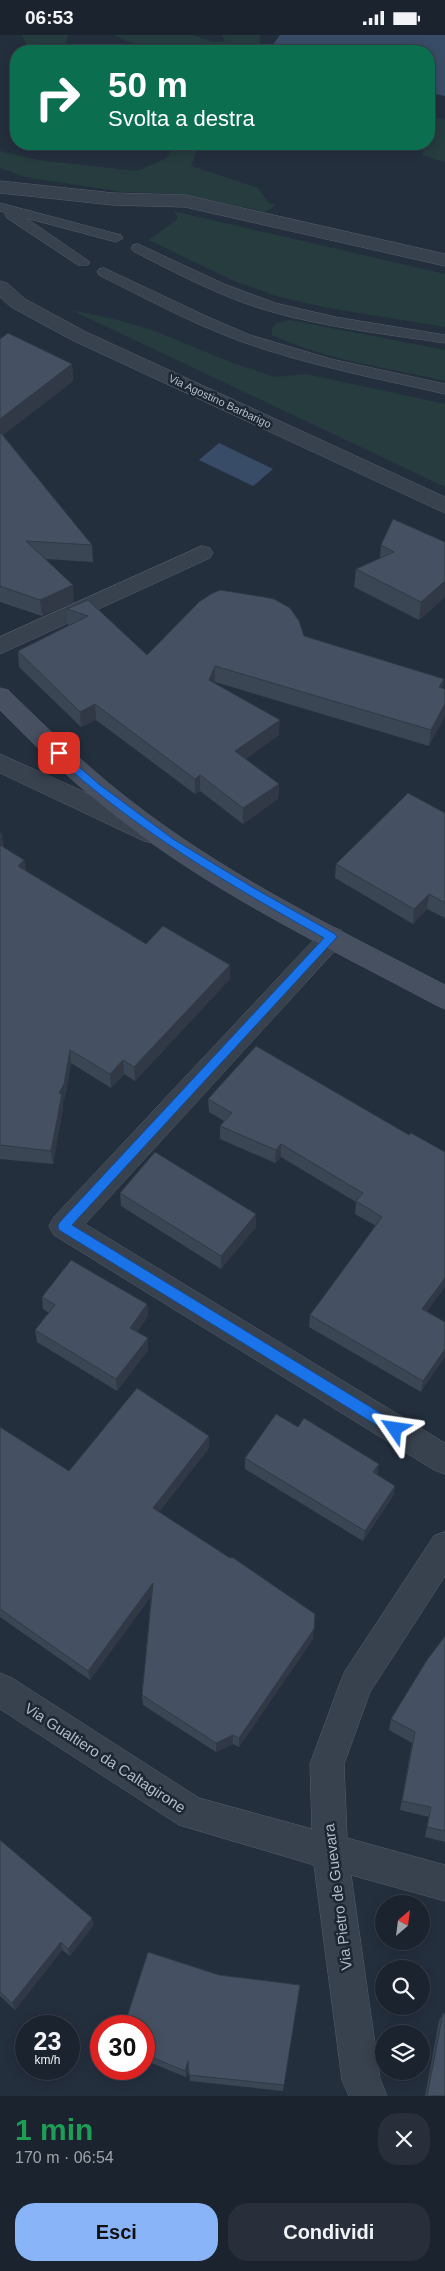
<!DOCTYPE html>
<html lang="it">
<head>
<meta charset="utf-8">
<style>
  body { margin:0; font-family:Arial,sans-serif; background:#282f3a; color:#f1f3f6; height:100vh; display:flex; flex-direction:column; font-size:19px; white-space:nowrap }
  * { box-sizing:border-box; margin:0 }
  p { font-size:16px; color:#a0a4aa }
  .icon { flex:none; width:28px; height:28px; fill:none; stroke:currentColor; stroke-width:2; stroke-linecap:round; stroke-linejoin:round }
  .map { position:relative; height:2061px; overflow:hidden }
  .sheet { display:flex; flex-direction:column; background:#1b232e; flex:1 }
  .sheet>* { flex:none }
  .banner { position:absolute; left:10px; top:10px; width:425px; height:105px; border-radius:20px; box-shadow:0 2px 12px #0003,0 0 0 1px #39404a; background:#0b6e4f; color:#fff; overflow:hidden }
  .needle { width:32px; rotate:28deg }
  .tools { position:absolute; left:375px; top:1860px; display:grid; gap:10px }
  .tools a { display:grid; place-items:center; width:55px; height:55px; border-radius:50%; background:#1b232e; box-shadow:0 2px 12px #0003,0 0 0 1px #39404a; font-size:25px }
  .speed { position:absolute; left:15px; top:1980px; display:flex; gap:10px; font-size:25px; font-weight:700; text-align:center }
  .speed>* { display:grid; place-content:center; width:65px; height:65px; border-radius:50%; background:#1b232e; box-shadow:0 2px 12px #0003,0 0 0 1px #39404a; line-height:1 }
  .speed small { font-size:12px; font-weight:400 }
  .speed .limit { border:8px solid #d22; background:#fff; color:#111 }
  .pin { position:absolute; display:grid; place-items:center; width:42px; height:42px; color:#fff; margin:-21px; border-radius:10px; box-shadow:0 2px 8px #0006 }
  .me { position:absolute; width:55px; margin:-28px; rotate:302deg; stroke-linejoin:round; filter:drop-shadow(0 0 4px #0008) }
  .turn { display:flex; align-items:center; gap:18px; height:105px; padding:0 15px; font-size:22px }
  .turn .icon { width:65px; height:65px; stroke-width:2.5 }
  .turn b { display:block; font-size:35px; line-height:42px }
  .round { display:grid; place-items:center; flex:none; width:52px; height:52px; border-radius:20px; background:#282f3a }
  .summary { display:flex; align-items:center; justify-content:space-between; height:85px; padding:0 15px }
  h1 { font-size:30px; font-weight:600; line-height:38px; color:#1e9e55 }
  .button { display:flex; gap:10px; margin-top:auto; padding:10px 15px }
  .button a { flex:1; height:58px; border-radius:20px; background:#8ab4f8; color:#111; font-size:20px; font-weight:600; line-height:58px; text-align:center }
  .button a+a { background:#282f3a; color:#f1f3f6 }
  .status { display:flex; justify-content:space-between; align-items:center; height:35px; padding:0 25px; background:#1b232e; direction:ltr }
  .status svg { height:14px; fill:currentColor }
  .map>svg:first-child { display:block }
  .green { fill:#263c3f }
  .water { fill:#394c67 }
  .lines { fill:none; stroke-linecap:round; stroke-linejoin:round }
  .service-casing { stroke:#565f6c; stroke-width:1 }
  .minor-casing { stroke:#565f6c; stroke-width:1 }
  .secondary-casing { stroke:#565f6c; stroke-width:1 }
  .service { fill:#38414e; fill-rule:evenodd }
  .minor { fill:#38414e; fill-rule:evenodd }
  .secondary { fill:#465061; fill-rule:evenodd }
  .wall { fill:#3b4654 }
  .shaded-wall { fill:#303945 }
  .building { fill:#455162; stroke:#303945 }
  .route { fill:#1a73e8; stroke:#114b97 }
  .labels { text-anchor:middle; stroke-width:5; stroke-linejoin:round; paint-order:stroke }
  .far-street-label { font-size:11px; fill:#b4bcc9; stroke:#1d2633 }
  .near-street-label { font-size:15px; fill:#b4bcc9; stroke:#1d2633 }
</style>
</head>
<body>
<div class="status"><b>06:53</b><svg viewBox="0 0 49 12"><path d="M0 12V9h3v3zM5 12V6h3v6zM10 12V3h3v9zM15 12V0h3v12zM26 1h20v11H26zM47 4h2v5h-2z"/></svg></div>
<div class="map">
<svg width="445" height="2061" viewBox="0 0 445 2061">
  <rect width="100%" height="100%" fill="#242f3e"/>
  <path class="green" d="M 22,0 L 68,0 L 65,16 L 29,16 Z
    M 114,0 L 193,0 L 213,7 L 225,6 L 222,0 L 260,0 L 261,16 L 168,16 L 140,12 Z
    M 429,81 L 445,85 L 445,127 L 422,120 L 423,109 L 429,109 Z
    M 174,109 L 200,109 L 191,131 L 258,153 L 269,168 L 276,170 L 265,177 L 182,159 L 122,157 L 25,142 L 0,133 L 0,116 L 38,125 L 137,136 L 167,123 Z
    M 173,176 L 445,239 L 445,292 L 329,273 L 279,262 L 234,246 L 149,205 L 177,184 L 177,180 Z
    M 71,275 L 118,285 L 155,296 L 230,327 L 275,342 L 306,339 L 445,369 L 445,452 Z
    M 290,285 L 445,315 L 445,346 C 388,333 325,325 272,300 L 272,293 L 277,288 Z"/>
  <path class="water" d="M 280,0 L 445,0 L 445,61 L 429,58 L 429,16 L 389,16 L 376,11 L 372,16 L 278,16 L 274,8 Z
    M 219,408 L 273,434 L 253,451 L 199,425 Z"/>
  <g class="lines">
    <defs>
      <path id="service" d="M 0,168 L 121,200 L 123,203 L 116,207 L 26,183 L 90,227 L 88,230 L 78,230 L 7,183 L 5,180 L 6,178 L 0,176 Z
        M 138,209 L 224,249 L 275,268 L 335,282 L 445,300 L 445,308 C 379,298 311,291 247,269 C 208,255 170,235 133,216 L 131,213 L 133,210 Z
        M 104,233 L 208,282 L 250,300 L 331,324 L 445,349 L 445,359 C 376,343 306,330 240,306 C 191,288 145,263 99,240 L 97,237 L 99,234 Z"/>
      <path id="minor" d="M 0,146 L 113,158 L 185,160 L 445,219 L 445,231 L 185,172 L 113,170 L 0,158 Z
        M 0,246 L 7,248 L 25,264 L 86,297 L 445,462 L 445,478 L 72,305 L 11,272 L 0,262 Z
        M 202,511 L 210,513 L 213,518 L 210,523 L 0,619 L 0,602 Z
        M 0,719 L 162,792 L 166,799 L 162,806 L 153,808 L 144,806 L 0,738 Z
        M 332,892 L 341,895 L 345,902 L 341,909 L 85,1189 L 445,1408 L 445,1439 L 434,1435 L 54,1200 L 49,1191 L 54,1182 L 323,895 Z
        M 445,1497 L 445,1541 L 370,1657 L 344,1729 L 347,1803 L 445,1830 L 445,1866 L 351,1840 L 380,2044 L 387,2061 L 349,2061 L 342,2045 L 314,1830 L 179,1790 L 0,1674 L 0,1638 L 12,1643 L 199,1763 L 312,1794 L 310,1729 L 340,1648 L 345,1636 L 434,1501 Z"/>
      <path id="secondary" d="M 0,653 L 8,655 C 52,698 95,740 144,776 C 237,846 343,897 445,950 L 445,974 L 436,970 C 331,914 221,862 126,789 C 81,755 40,716 0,675 Z"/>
    </defs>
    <use href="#service" class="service-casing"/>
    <use href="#minor" class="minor-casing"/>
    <use href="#secondary" class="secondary-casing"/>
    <use href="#service" class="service"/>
    <use href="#minor" class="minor"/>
    <use href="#secondary" class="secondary"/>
  </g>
  <path class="wall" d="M 0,304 L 72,329 L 73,346 L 3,400 L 92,510 L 93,527 L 45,524 L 74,567 L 42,581 L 0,567 Z
    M 445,507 L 445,562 L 419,585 L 354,552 L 356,534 L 380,523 L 381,510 Z
    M 88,565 L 147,620 L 304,601 L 444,644 L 443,653 L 429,711 L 215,647 L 214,648 L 279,700 L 245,724 L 279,749 L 278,764 L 243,789 L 200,756 L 195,759 L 96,685 L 81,692 L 19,632 L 18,616 L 69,590 L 68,590 L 67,574 Z
    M 445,778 L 445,883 L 427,874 L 413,889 L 335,843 L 336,829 Z
    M 0,797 L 4,813 L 24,825 L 26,836 L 146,909 L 230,944 L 135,1046 L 124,1039 L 111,1053 L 71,1028 L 65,1062 L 63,1067 L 63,1073 L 53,1129 L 0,1124 Z
    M 208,1064 L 409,1100 L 427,1276 L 445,1287 L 421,1357 L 309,1292 L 310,1280 L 376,1191 L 355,1179 L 356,1167 L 281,1122 L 275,1128 L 220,1104 L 220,1091 L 224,1086 L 209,1077 Z
    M 120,1158 L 256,1179 L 256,1192 L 221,1234 L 121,1171 Z
    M 42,1262 L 147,1269 L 148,1281 L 137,1297 L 148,1303 L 148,1315 L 117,1356 L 37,1307 L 35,1295 L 49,1278 L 43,1274 Z
    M 0,1392 L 69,1436 L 209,1401 L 209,1413 L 159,1477 L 313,1604 L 239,1712 L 233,1709 L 216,1717 L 143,1670 L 142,1660 L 151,1561 L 90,1645 L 0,1582 Z
    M 245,1423 L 377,1440 L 395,1451 L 393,1461 L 363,1506 L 245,1434 Z
    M 445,1601 L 445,1807 L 425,1802 L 429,1782 L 400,1775 L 412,1708 L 389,1695 L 391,1684 Z
    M 0,1805 L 92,1883 L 93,1891 L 70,1921 L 62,1915 L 15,1975 L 0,1961 Z
    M 219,1940 L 300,1950 L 283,2056 L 190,2046 L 189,2033 L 186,2042 L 144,2025 L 144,1991 Z
    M 443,1978 L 445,2061 L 425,2061 L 439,1986 Z"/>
  <path class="shaded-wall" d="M 72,329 L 73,346 L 0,402 L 0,384 Z
    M 445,546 L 445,562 L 419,585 L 421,567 Z
    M 73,550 L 74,567 L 42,581 L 40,565 Z
    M 215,631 L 215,647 L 209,661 L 209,645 Z
    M 444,644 L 442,659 L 439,652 Z
    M 95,669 L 96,685 L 81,692 L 80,677 Z
    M 445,669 L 445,681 L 429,711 L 431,695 Z
    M 280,685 L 279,700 L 235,732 L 235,716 Z
    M 200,740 L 200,756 L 195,759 L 195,744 Z
    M 279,749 L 278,764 L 243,789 L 243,773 Z
    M 2,798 L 4,812 L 0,820 L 0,802 Z
    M 24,825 L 26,839 L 18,831 Z
    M 429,859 L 427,874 L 413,889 L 414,874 Z
    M 230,930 L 230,944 L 135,1046 L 134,1032 Z
    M 70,1015 L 71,1028 L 65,1062 L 63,1067 L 63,1073 L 53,1129 L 51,1116 L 59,1058 Z
    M 123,1025 L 124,1039 L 111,1053 L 110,1039 Z
    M 281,1109 L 281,1122 L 275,1128 L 276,1115 Z
    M 256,1179 L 256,1192 L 221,1234 L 221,1221 Z
    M 445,1243 L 445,1252 L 420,1286 L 422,1274 Z
    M 147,1269 L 148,1281 L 131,1305 L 130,1293 Z
    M 148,1303 L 148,1315 L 117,1356 L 116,1344 Z
    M 445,1314 L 445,1322 L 421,1357 L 423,1346 Z
    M 209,1401 L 209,1413 L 154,1484 L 153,1473 Z
    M 379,1429 L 378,1440 L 372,1448 L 373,1437 Z
    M 395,1451 L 393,1461 L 363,1506 L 365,1496 Z
    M 153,1548 L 153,1558 L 90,1645 L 88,1636 Z
    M 314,1594 L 313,1604 L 239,1712 L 239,1703 Z
    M 233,1700 L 233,1709 L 216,1717 L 216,1708 Z
    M 92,1883 L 93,1891 L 70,1921 L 68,1914 Z
    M 61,1907 L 62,1915 L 15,1975 L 12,1968 Z
    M 188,2026 L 189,2032 L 186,2042 L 185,2036 Z"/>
  <path class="building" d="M 8,298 L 72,329 L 0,384 L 0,304 Z
    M 0,397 L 92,510 L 26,506 L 73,550 L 40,565 L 0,551 Z
    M 393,484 L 445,507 L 445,546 L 421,567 L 356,534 L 394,517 L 381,510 Z
    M 220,555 L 264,562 L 274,564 L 290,573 L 299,586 L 304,601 L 444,644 L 439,652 L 445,654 L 445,669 L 431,695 L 215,631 L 209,645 L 280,685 L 235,716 L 279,749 L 243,773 L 200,740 L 195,744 L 95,669 L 80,677 L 18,616 L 88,581 L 67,574 L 88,565 L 147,620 L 199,567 L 211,559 Z
    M 408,758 L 445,778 L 445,868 L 429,859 L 414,874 L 336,829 Z
    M 0,810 L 24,825 L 18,831 L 146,909 L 163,891 L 230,930 L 134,1032 L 123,1025 L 110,1039 L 70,1015 L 64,1049 L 59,1058 L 62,1059 L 51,1116 L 0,1110 Z
    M 256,1011 L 409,1100 L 411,1098 L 445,1117 L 445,1243 L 422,1274 L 445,1287 L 445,1314 L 423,1346 L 310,1280 L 382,1182 L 356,1166 L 363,1158 L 281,1109 L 276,1115 L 220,1091 L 232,1078 L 208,1064 Z
    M 155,1117 L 256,1179 L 221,1221 L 120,1158 Z
    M 71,1225 L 147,1269 L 130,1293 L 148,1303 L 116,1344 L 35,1295 L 55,1270 L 42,1262 Z
    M 137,1353 L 209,1401 L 153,1473 L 230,1523 L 232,1522 L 315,1579 L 314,1594 L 239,1703 L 233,1700 L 216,1708 L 142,1660 L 153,1548 L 88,1636 L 0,1574 L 0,1392 L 69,1436 Z
    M 276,1379 L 298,1392 L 304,1383 L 379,1429 L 373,1437 L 395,1451 L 365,1496 L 245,1423 Z
    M 445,1601 L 445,1796 L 427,1792 L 431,1772 L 402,1766 L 415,1697 L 391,1684 L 427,1625 Z
    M 0,1805 L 92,1883 L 68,1914 L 61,1907 L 12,1968 L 0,1957 Z
    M 148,1917 L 219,1940 L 300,1950 L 284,2050 L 189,2040 L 188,2026 L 185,2036 L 144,2019 L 144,1991 L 124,1991 Z
    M 443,1978 L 445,1979 L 445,2061 L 427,2061 Z"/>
  <path class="route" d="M 59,715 L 100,750 L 173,804 L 252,852 L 335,899 L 337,902 L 72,1190 L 400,1390 L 402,1394 L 400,1399 L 395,1400 L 391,1399 L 59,1195 L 58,1191 L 59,1188 L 324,903 C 227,848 138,797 55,721 L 55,716 Z"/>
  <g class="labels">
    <g class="far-street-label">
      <text transform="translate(220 366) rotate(25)" y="4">Via Agostino Barbarigo</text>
    </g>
    <g class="near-street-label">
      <text transform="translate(105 1723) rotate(33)" y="5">Via Gualtiero da Caltagirone</text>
      <text transform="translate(338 1862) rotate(-97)" y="5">Via Pietro de Guevara</text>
    </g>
  </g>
</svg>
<div class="tools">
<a><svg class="needle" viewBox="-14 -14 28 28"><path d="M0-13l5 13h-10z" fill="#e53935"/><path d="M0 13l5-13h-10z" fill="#a0a4aa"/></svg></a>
<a><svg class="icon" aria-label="search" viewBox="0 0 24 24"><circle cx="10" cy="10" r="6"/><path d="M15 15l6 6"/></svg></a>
<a><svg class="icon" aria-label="layers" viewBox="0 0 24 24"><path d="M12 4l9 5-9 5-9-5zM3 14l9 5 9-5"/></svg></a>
</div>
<div class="speed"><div>23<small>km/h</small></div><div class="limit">30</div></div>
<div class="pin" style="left:59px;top:718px;background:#d93025"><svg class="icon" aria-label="arrive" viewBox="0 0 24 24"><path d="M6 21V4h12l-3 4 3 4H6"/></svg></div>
<svg class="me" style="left:395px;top:1394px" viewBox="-20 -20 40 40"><path d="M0-17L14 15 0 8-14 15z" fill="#1a73e8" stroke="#fff" stroke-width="4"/></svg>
<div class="banner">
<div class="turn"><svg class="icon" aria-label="right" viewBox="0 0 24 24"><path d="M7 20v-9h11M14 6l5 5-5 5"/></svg><div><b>50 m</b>Svolta a destra</div></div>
</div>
</div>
<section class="sheet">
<div class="summary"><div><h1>1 min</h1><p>170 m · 06:54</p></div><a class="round"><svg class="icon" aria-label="close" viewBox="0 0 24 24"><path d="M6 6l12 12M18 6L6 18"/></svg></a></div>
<div class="button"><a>Esci</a><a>Condividi</a></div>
</section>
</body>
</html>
